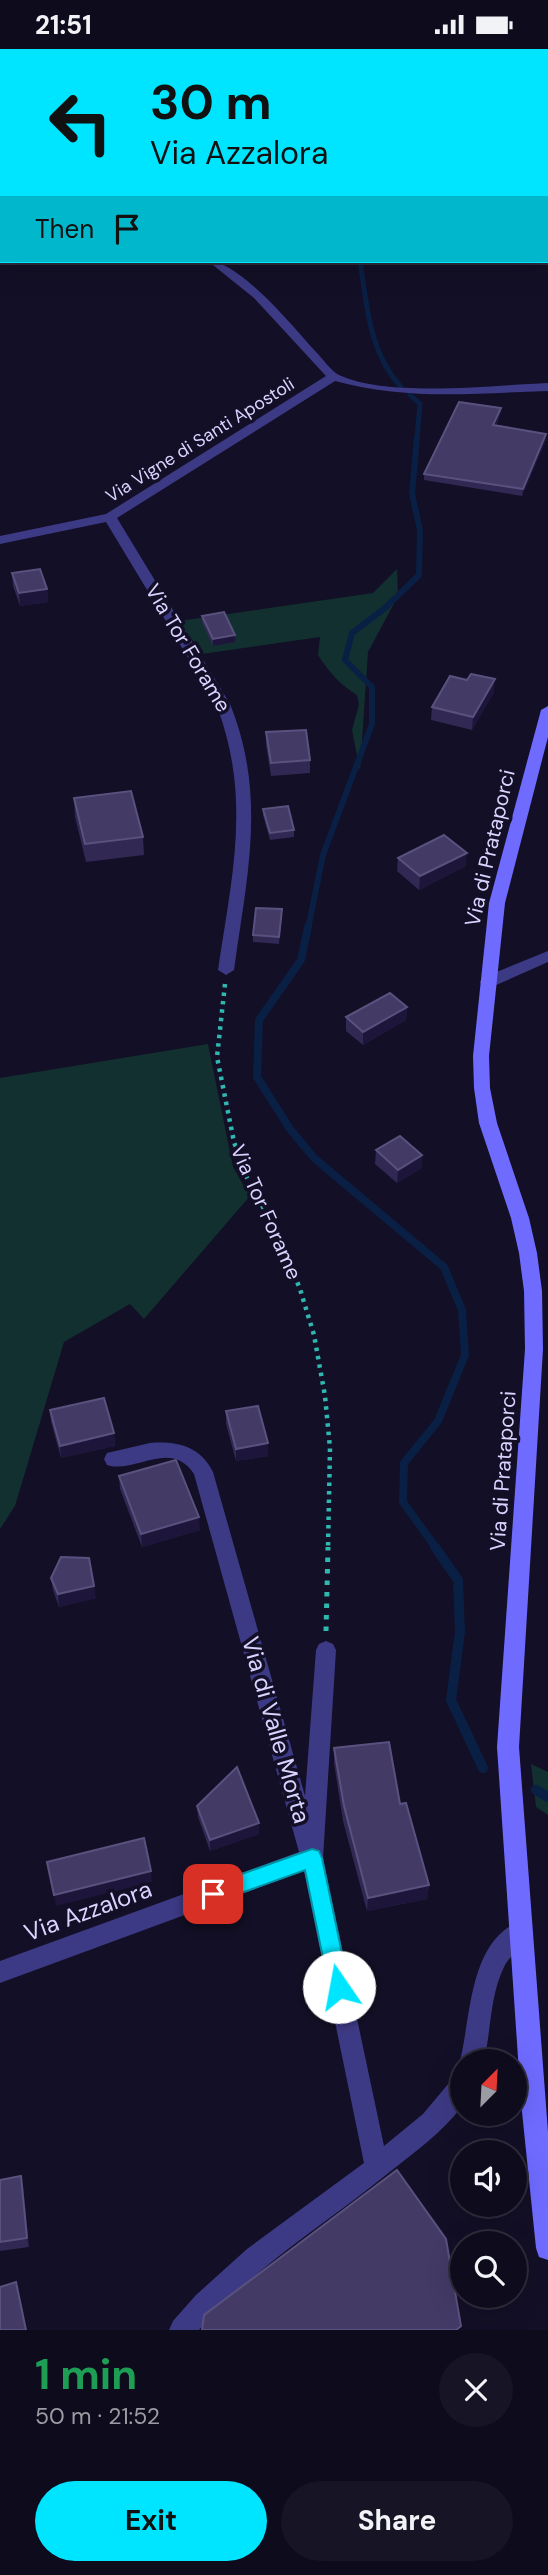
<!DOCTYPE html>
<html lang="en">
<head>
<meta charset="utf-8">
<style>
  body { margin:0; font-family:"DM Sans",sans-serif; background:#171425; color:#f1f3f6; height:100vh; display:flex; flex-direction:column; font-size:26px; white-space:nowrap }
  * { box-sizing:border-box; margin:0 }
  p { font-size:23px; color:#9b9ba3 }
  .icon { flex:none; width:38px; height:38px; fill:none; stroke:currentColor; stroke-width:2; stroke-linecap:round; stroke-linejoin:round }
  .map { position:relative; height:2281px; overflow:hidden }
  .details { display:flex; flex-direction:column; background:#0e0b1c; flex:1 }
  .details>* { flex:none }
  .guide { position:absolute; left:0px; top:0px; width:550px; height:214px; box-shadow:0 7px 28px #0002,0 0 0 2px #2e2b3b; background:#00e5ff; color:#111; overflow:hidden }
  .needle { width:46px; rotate:24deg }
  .fabs { position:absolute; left:450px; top:2000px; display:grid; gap:14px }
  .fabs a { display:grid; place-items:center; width:77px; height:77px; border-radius:50%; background:#0e0b1c; box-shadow:0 7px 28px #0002,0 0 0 2px #2e2b3b; font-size:35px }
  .pin { position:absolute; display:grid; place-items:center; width:60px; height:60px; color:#fff; margin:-30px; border-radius:14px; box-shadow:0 4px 10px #0006 }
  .me { position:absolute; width:77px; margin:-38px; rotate:348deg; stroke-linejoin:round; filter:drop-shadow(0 0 5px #0008) }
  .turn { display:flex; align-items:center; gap:24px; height:147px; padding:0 35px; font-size:32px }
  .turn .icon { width:91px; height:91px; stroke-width:2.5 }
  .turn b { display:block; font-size:49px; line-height:60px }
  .then { display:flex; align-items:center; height:66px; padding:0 35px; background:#0003; gap:14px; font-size:26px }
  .round { display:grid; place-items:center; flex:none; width:74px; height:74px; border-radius:37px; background:#171425 }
  .head { display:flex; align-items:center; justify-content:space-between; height:119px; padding:0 35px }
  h1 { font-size:42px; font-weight:700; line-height:52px; color:#1e9e55 }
  .button { display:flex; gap:14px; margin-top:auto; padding:14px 35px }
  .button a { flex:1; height:80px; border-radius:42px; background:#00e5ff; color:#111; font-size:28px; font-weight:700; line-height:80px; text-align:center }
  .button a+a { background:#171425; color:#f1f3f6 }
  .status { display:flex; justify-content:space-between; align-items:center; height:49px; padding:0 35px; background:#0e0b1c; direction:ltr }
  .status svg { height:19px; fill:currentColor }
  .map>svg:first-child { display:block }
  .green { fill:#12302f }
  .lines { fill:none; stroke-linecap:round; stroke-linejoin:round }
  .stream-far3 { stroke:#0a1f44; stroke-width:5 }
  .stream-far2 { stroke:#0a1f44; stroke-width:6 }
  .stream-far1 { stroke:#0a1f44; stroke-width:8 }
  .stream { stroke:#0a1f44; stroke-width:10 }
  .path-far1 { stroke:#2fb8b0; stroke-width:4.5; stroke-dasharray:3.5 5; stroke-linecap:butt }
  .path { stroke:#2fb8b0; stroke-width:5; stroke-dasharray:4.5 7; stroke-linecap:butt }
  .lane { fill:#3d3a85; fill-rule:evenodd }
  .street { fill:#3d3a85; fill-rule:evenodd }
  .secondary { fill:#6f6bff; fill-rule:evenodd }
  .wall { fill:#312854 }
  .shaded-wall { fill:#1d163a }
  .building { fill:#433a66; stroke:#5a527e; stroke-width:2 }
  .route { fill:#00e5ff; stroke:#0095a6; stroke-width:2 }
  .labels { text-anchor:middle; stroke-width:7; stroke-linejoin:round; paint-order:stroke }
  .far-street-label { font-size:18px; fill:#d9d4ff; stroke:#130f26 }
  .street-label { font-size:21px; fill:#d9d4ff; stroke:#130f26 }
  .near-street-label { font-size:24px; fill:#d9d4ff; stroke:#130f26 }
</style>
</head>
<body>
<div class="status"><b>21:51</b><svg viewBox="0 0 49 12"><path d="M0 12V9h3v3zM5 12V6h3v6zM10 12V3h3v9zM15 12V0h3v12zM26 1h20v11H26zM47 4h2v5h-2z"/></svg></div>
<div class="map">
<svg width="548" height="2281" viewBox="0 0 548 2281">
  <rect width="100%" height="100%" fill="#130f26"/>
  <path class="green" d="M 397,520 L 398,547 L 368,603 L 360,722 L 352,681 L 359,655 L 357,646 C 340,636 328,622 318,606 L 320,588 L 202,605 L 179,572 L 373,544 Z
    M 208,995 L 233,1118 L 250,1147 L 144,1270 L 130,1255 L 64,1293 L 15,1457 L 0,1480 L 0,1029 Z
    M 531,1715 L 548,1723 L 548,1766 L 536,1758 Z"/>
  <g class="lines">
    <path class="stream-far3" d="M 360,212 C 367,257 369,303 401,338
      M 410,346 L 420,355 L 417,389"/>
    <path class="stream-far2" d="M 308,880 L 323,806 L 372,675 L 372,638 L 345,611 L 352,584 L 385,559 L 419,526 L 420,481 L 412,445 L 417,388"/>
    <path class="stream-far1" d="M 308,878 L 301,911 L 259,971 L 257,1028 L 290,1080 L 314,1109 L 444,1218 L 462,1261 L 465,1306 L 438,1372 L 404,1414 L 403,1453 L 436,1499"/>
    <path class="stream" d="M 435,1498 L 458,1531 L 460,1583 L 451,1651 L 483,1719
      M 536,1741 L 548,1748"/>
    <path class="path-far1" d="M 225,935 L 217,1008 L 234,1093 L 245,1125 L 277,1184 L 300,1240 L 314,1286 L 325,1347 L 330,1399 L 328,1499"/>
    <path class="path" d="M 326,1582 L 328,1498"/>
    <path class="lane" d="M 2,135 L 2,141 L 0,142 L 0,136 Z"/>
    <path class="street" d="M 0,51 L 2,51 L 2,58 L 0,58 Z
      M 208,212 C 240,212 294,279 316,303 C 323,310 331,322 339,326 C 387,349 494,336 548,334 L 548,342 C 473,344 409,352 335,332 L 117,469 L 230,655 C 267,747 247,826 234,921 L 226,926 L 218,921 C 232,826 252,748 216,655 L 106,473 L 0,495 L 0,487 L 106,465 L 326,327 L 254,249 Z
      M 548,902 L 548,913 L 494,937 L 482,937 L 480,933 L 482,929 Z
      M 150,1394 C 177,1392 200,1397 213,1423 L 305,1747 L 316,1601 L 319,1595 L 326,1592 L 333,1595 L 336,1601 L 323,1809 L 384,2097 L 423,2065 L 454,2028 L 462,2024 L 462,2057 C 443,2083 416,2102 391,2122 C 327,2174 254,2218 199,2281 L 169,2281 L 173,2272 L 196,2246 L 247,2200 L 364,2114 L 304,1822 L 0,1934 L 0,1912 L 299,1803 L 194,1425 C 171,1389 135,1425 107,1416 L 104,1410 L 107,1404 Z
      M 520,1872 L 528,1875 L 531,1883 C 525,1897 511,1904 504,1918 C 490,1946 491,1982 484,2012 L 462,2012 L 462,2016 L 460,2012 C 471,1968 469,1892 520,1872 Z"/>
    <path class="secondary" d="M 548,657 L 548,688 L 505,854 L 489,1007 L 490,1039 L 497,1074 L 529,1169 L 537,1204 L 542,1242 L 543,1300 L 519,1698 L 548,2083 L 548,2211 L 539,2208 L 536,2199 L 521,2053 L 497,1698 L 525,1300 L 524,1242 L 519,1204 L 511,1169 L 479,1074 L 474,1039 L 473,1007 L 489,854 L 541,661 Z"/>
  </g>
  <path class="wall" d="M 501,359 L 500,366 L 496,377 L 546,385 L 546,391 L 522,447 L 424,431 L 424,425 Z
    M 12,524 L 47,540 L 48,553 L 20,557 L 13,537 Z
    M 202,567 L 235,593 L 213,597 L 202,574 Z
    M 494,643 L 472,681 L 431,671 L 432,658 Z
    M 266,683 L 310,711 L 310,724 L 271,727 L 266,696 Z
    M 74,749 L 143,788 L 144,806 L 86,813 L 75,768 Z
    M 263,760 L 294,781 L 294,788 L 270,791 L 263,766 Z
    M 398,809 L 466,817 L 419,841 L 397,822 Z
    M 282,860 L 279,895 L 253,893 L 253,886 Z
    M 407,958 L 406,971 L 363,996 L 346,982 L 346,968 Z
    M 376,1101 L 422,1119 L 397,1134 L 375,1115 Z
    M 50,1361 L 114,1384 L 115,1397 L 61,1409 L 51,1373 Z
    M 226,1362 L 268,1407 L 236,1412 L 226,1375 Z
    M 119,1427 L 200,1481 L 142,1498 L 120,1440 Z
    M 51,1529 L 96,1549 L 59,1558 L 53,1541 Z
    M 334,1699 L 400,1755 L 429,1836 L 427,1850 L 367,1862 L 343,1772 L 334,1714 Z
    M 197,1757 L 259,1774 L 259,1785 L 210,1802 L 198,1768 Z
    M 0,2131 L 23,2137 L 29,2198 L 0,2202 Z"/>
  <path class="shaded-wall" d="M 501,359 L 500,366 L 493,383 L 493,376 Z
    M 546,385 L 546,391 L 522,447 L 523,440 Z
    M 47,540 L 48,553 L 20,557 L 19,544 Z
    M 235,586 L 235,593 L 213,597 L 213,590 Z
    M 495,630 L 494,643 L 472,681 L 473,668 Z
    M 467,804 L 466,817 L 419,841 L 420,827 Z
    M 407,958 L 406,971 L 363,996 L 363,983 Z
    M 422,1106 L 422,1119 L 397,1134 L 398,1121 Z
    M 114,1384 L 115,1397 L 61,1409 L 60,1397 Z
    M 268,1394 L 268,1407 L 236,1412 L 236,1400 Z
    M 199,1468 L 200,1481 L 142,1498 L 141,1485 Z
    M 94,1537 L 96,1549 L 59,1558 L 58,1545 Z
    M 259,1774 L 259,1785 L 210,1802 L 210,1791 Z
    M 151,1822 L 152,1833 L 56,1857 L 54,1846 Z
    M 429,1836 L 427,1850 L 367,1862 L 368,1849 Z
    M 21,2127 L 23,2137 L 29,2198 L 27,2189 Z"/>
  <path class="building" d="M 459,353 L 501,359 L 493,376 L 546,385 L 523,440 L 424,425 Z
    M 40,520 L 47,540 L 19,544 L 12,524 Z
    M 224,563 L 235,586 L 213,590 L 202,567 Z
    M 471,625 L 495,630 L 473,668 L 432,658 L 450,627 L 467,631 Z
    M 306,681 L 310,711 L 271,714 L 266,683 Z
    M 131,742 L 143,788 L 85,795 L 74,749 Z
    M 288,757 L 294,781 L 270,784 L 263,760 Z
    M 444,786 L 467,804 L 420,827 L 398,809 Z
    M 256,859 L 282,860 L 279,888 L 253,886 Z
    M 390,944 L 407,958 L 363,983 L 346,968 Z
    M 400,1087 L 422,1106 L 398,1121 L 376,1101 Z
    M 104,1349 L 114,1384 L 60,1397 L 50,1361 Z
    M 258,1357 L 268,1394 L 236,1400 L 226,1362 Z
    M 176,1411 L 199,1468 L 141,1485 L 119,1427 Z
    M 61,1508 L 89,1509 L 94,1537 L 58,1545 L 51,1529 Z
    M 389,1693 L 400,1755 L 406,1754 L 429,1836 L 368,1849 L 344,1757 L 334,1699 Z
    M 237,1718 L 259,1774 L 210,1791 L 197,1757 Z
    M 144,1789 L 151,1822 L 54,1846 L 47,1813 Z
    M 397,2121 L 446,2190 L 461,2277 L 456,2281 L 202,2281 L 204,2266 Z
    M 21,2127 L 27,2189 L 0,2193 L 0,2131 Z
    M 16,2233 L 26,2281 L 0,2281 L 0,2238 Z"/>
  <path class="route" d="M 312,1800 L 319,1802 L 322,1809 L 349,1938 L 346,1946 L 339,1949 L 332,1946 L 329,1938 L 305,1821 L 213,1854 L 205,1852 L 203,1845 L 205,1838 Z"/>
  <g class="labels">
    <g class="far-street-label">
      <text transform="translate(200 391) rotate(-32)" y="6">Via Vigne di Santi Apostoli</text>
    </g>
    <g class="street-label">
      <text transform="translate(188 599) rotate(59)" y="7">Via Tor Forame</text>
      <text transform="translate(490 799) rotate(-77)" y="7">Via di Prataporci</text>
      <text transform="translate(266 1163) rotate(66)" y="7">Via Tor Forame</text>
      <text transform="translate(503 1422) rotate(-86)" y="7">Via di Prataporci</text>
    </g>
    <g class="near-street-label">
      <text transform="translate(276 1681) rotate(74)" y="8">Via di Valle Morta</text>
      <text transform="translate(88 1862) rotate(-20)" y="8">Via Azzalora</text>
    </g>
  </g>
</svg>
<div class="fabs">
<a><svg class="needle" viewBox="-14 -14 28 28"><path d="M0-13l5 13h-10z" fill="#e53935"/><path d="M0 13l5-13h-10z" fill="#9b9ba3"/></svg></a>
<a><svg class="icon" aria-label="sound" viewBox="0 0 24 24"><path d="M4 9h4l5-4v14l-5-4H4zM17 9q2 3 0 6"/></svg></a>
<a><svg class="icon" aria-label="search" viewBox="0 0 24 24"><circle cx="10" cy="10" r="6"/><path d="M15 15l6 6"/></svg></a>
</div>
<div class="pin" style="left:213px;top:1845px;background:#d93025"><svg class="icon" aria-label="arrive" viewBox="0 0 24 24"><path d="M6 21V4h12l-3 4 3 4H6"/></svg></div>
<svg class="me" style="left:339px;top:1938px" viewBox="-20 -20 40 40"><circle r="19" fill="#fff"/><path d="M0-13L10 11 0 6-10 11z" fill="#00e5ff"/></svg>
<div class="guide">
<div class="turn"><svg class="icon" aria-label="left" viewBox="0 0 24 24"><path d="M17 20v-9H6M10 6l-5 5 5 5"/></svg><div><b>30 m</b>Via Azzalora</div></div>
<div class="then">Then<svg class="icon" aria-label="arrive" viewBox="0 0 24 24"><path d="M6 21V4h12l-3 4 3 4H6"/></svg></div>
</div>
</div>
<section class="details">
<div class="head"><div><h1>1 min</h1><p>50 m · 21:52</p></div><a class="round"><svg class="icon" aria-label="close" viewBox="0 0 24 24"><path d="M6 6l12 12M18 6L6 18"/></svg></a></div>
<div class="button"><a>Exit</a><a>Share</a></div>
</section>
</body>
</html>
